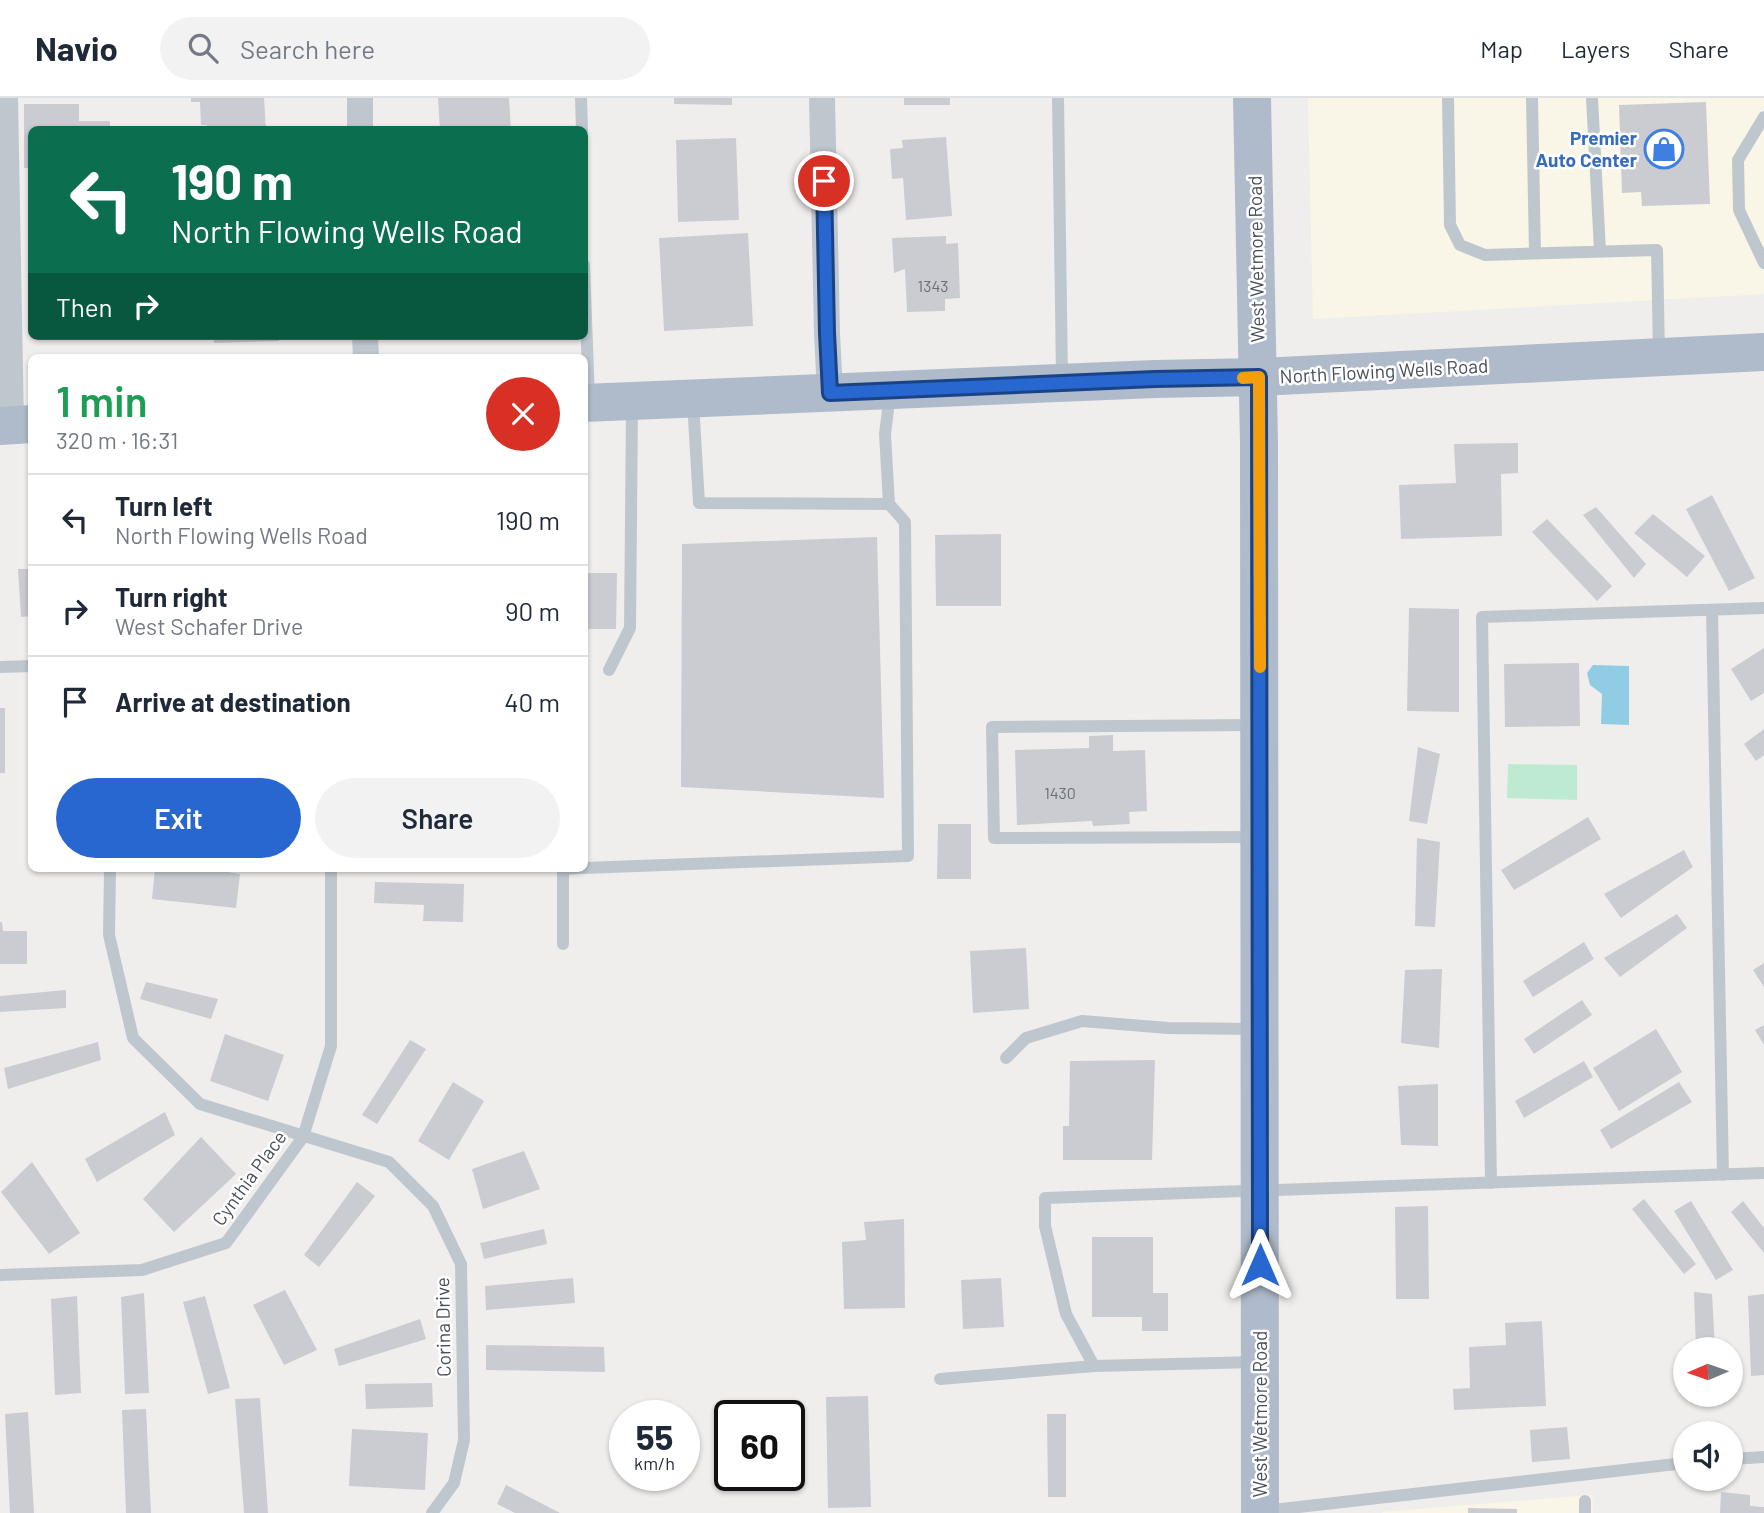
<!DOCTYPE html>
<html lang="en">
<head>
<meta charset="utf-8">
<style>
  body { margin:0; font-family:Barlow,sans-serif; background:#f2f2f3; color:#1f2937; height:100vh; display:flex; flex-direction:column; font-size:26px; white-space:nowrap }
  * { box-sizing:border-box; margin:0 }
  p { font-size:23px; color:#747a83 }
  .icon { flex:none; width:38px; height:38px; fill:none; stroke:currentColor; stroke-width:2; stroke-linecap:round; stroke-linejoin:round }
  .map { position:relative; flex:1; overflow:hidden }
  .side { position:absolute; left:28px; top:256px; width:560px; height:518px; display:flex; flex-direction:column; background:#fff; border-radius:10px; box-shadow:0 2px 5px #0004 }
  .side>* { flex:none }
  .hud { position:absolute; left:28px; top:28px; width:560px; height:214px; border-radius:10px; box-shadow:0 2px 5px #0004; background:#0b6e4f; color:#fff; overflow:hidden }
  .needle { width:46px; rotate:268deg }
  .fabs { position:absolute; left:1673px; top:1239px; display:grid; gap:14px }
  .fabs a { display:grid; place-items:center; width:70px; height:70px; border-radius:50%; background:#fff; box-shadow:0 2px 5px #0004; font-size:35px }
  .speed { position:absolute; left:609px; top:1302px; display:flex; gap:14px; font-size:35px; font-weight:700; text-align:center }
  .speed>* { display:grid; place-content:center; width:91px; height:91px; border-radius:50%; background:#fff; box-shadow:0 2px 5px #0004; line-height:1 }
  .speed small { font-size:18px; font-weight:400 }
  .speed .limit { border:4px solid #111; border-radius:10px; background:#fff; color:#111 }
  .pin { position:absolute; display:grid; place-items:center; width:60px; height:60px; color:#fff; margin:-30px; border:4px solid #fff; border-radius:50%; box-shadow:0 2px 7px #0007 }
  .me { position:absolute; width:77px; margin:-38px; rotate:0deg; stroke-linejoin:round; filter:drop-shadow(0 0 5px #0008) }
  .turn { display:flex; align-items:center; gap:24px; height:147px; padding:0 28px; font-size:32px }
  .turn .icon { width:91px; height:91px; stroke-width:2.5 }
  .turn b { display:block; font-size:49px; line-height:60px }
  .then { display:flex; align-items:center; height:66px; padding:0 28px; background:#0003; gap:14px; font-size:26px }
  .round { display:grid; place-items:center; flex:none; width:74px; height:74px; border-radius:37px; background:#f2f2f3 }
  .summary { display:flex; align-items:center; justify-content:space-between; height:119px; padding:0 28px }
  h1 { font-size:42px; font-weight:600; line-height:52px; color:#1e9e55 }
  .action { display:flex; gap:14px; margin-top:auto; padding:14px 28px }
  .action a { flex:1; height:80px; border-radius:42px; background:#2867cf; color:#fff; font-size:28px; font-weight:600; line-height:80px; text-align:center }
  .action a+a { background:#f2f2f3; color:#1f2937 }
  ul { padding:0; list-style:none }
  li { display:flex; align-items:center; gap:21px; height:91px; padding:0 28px; border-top:2px solid #e0e1e3 }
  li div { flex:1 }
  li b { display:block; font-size:26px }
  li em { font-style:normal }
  header { display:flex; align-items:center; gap:42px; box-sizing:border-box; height:98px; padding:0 35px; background:#fff; border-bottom:2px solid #e0e1e3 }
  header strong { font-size:33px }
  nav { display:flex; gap:38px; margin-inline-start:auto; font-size:24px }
  .search { width:490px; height:63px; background:#f2f2f3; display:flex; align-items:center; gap:18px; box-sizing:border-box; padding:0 24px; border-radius:38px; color:#747a83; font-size:26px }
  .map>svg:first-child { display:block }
  .commercial { fill:#faf6e7 }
  .green { fill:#bfead2 }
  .water { fill:#90cde4 }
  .building { fill:#caccd2 }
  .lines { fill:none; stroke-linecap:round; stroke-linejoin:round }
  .service { stroke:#bfc7ce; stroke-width:12 }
  .minor { stroke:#bfc7ce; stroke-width:26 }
  .primary { stroke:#afbbca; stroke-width:38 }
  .route-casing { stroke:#1a4387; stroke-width:18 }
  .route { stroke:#2867cf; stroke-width:12 }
  .slow { stroke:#f59e0b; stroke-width:12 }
  .labels { text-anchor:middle; stroke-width:5; stroke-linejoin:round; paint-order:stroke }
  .number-label { font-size:16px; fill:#686e77 }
  .shop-label { font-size:19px; font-weight:bold; fill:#366cbe; stroke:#fff; text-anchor:end }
  .street-label { font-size:19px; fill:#474f59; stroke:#fff }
</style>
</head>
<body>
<header>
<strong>Navio</strong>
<div class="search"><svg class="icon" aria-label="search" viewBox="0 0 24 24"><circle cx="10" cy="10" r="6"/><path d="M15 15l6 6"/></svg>Search here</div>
<nav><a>Map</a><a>Layers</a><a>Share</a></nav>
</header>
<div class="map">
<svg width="1764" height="1415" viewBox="0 0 1764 1415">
  <rect width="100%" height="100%" fill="#f0eeed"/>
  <path class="commercial" d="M 1308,0 L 1764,0 L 1764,196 L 1313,221 Z
    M 1592,1397 L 1593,1415 L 1382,1415 L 1382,1414 Z"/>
  <path class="green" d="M 1508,666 L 1577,667 L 1577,702 L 1507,700 Z"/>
  <path class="water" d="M 1593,567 L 1629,568 L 1629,627 L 1601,626 L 1602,596 L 1590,587 L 1587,575 Z"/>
  <path class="building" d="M 191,0 L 264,0 L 266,32 L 207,32 L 207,27 L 201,27 L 200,4 L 191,4 Z
    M 438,0 L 509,0 L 511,31 L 440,32 Z
    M 674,0 L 732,0 L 732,7 L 674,6 Z
    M 904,0 L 950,0 L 950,7 L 904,7 Z
    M 1706,4 L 1710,106 L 1642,108 L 1641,94 L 1622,95 L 1619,7 Z
    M 24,6 L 79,6 L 79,23 L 110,23 L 110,32 L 32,32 L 32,70 L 24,70 Z
    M 946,39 L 952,118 L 906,122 L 903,80 L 892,81 L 890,51 L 903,50 L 902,42 Z
    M 736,40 L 739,122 L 678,124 L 676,42 Z
    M 748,135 L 753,228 L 664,233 L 659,140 Z
    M 946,138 L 946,146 L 958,145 L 960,200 L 945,201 L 945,213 L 907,214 L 905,171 L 894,175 L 892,140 Z
    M 214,238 L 279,238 L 279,243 L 214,245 Z
    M 1518,345 L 1518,375 L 1501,376 L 1502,438 L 1401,441 L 1399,387 L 1456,385 L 1454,346 Z
    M 1712,397 L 1755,480 L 1729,493 L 1686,411 Z
    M 1596,409 L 1646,466 L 1634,480 L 1583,417 Z
    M 1653,416 L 1705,458 L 1687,479 L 1634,435 Z
    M 1547,421 L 1612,488 L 1597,503 L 1532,434 Z
    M 1001,436 L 1001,508 L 936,508 L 935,437 Z
    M 877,439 L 884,700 L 681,689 L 682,446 Z
    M 18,471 L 32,471 L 32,518 L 21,519 Z
    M 584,475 L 617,475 L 616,531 L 584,531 Z
    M 1409,510 L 1459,511 L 1459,614 L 1407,613 Z
    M 1764,550 L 1764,595 L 1751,603 L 1731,571 Z
    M 1579,565 L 1580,628 L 1505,629 L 1504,566 Z
    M 0,610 L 5,610 L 5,675 L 0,675 Z
    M 1764,631 L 1764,657 L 1756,663 L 1744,646 Z
    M 1113,637 L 1113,653 L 1145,652 L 1147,713 L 1129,714 L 1130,726 L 1093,728 L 1092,723 L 1017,727 L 1015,652 L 1089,650 L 1089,638 Z
    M 1418,649 L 1440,656 L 1427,726 L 1409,723 Z
    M 1588,719 L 1601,741 L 1514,792 L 1501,772 Z
    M 938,726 L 971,726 L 971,781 L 937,781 Z
    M 1417,740 L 1440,744 L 1435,829 L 1415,828 Z
    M 1684,752 L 1693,769 L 1621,820 L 1604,796 Z
    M 155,770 L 228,770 L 228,774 L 240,776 L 236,810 L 152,801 Z
    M 375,784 L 464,786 L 463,824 L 423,823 L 424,807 L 374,805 Z
    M 1677,816 L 1687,830 L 1620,879 L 1604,860 Z
    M 0,824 L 2,824 L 3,833 L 27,833 L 27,866 L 0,866 Z
    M 1584,844 L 1594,861 L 1533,899 L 1523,883 Z
    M 1026,850 L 1029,911 L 973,915 L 970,853 Z
    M 1764,865 L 1764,889 L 1753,872 Z
    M 1442,871 L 1439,950 L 1401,945 L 1405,872 Z
    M 146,884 L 218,901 L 211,921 L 140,901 Z
    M 66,892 L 66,910 L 0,914 L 0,898 Z
    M 1582,902 L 1592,917 L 1534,956 L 1524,941 Z
    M 1764,927 L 1764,947 L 1755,932 Z
    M 1656,931 L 1682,974 L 1619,1013 L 1593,970 Z
    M 225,936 L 284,957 L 268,1003 L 210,983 Z
    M 410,942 L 426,951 L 377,1026 L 362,1017 Z
    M 98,944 L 101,962 L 8,991 L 4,970 Z
    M 1155,962 L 1152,1062 L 1063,1062 L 1063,1028 L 1069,1028 L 1070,963 Z
    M 1584,963 L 1593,979 L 1524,1020 L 1515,1003 Z
    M 453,984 L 484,1003 L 449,1062 L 418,1043 Z
    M 1679,984 L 1692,1004 L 1611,1051 L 1600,1032 Z
    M 1438,986 L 1438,1048 L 1401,1047 L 1398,988 Z
    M 165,1014 L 175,1037 L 97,1084 L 85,1061 Z
    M 201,1039 L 236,1076 L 174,1134 L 143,1101 Z
    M 524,1053 L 540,1091 L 483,1111 L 472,1071 Z
    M 32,1064 L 80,1135 L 49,1156 L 1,1094 Z
    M 357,1084 L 375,1098 L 319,1169 L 304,1157 Z
    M 1644,1101 L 1696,1166 L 1684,1176 L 1632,1111 Z
    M 1691,1103 L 1733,1172 L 1716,1182 L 1674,1113 Z
    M 1743,1103 L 1764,1130 L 1764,1155 L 1731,1114 Z
    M 1428,1108 L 1429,1201 L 1396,1201 L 1395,1109 Z
    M 904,1121 L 905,1210 L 844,1211 L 842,1144 L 866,1142 L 864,1124 Z
    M 544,1131 L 547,1146 L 484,1161 L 480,1145 Z
    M 1092,1139 L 1153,1139 L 1153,1195 L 1168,1195 L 1168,1233 L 1142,1233 L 1142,1219 L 1092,1219 Z
    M 573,1180 L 575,1205 L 486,1212 L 485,1188 Z
    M 1001,1180 L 1004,1229 L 963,1231 L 961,1182 Z
    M 285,1192 L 317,1252 L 284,1267 L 253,1207 Z
    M 1694,1194 L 1712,1196 L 1715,1251 L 1696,1251 Z
    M 144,1195 L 149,1295 L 125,1296 L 121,1199 Z
    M 1764,1196 L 1764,1277 L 1751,1278 L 1748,1198 Z
    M 77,1198 L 81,1295 L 55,1297 L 51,1201 Z
    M 205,1198 L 230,1290 L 208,1296 L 183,1204 Z
    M 420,1221 L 426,1241 L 339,1268 L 334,1251 Z
    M 1542,1223 L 1546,1308 L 1454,1312 L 1453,1291 L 1470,1290 L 1469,1249 L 1506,1247 L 1505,1225 Z
    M 486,1247 L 604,1249 L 605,1274 L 486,1272 Z
    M 432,1285 L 433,1309 L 366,1311 L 365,1286 Z
    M 868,1298 L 871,1409 L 828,1410 L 826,1299 Z
    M 260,1300 L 268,1415 L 244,1415 L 235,1301 Z
    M 146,1311 L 151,1415 L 126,1415 L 122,1312 Z
    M 28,1314 L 34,1415 L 10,1415 L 5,1316 Z
    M 1047,1316 L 1066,1316 L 1066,1399 L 1048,1399 Z
    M 1567,1329 L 1570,1361 L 1532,1364 L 1530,1332 Z
    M 352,1331 L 428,1335 L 425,1392 L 349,1388 Z
    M 506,1387 L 560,1415 L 515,1415 L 497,1406 Z
    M 1721,1394 L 1750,1397 L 1750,1408 L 1764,1409 L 1764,1415 L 1720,1415 Z
    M 1468,1410 L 1517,1411 L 1517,1415 L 1468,1415 Z"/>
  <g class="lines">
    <path class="service" d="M 581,0 L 582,32
      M 1058,0 L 1062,280
      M 1448,0 L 1450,127 L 1460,147 L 1485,157 L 1657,152 L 1659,256
      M 1532,0 L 1535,155
      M 1592,0 L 1600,153
      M 1764,19 L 1738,62 L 1739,112 L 1764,165
      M 584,167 L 589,301
      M 693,304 L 699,405 L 889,406 L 885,336 L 890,296
      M 1712,512 L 1723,1077
      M 0,569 L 32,568
      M 609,572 L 630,530 L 632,309
      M 1256,739 L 994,740 L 992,629 L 1256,627
      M 110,770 L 109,837 L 133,940 L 200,1006 L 389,1064 L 433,1108 L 461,1166 L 464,1342 L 454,1385 L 432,1415
      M 584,770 L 908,758 L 905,424 L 889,406
      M 563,846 L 563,771 L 578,770
      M 1006,960 L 1026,940 L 1082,923 L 1168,930 L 1256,931
      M 1491,1085 L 1482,519 L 1764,510
      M 0,1177 L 142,1172 L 226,1145 L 303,1039 L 331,948 L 331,770
      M 1094,1268 L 1066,1216 L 1045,1128 L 1045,1100 L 1764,1075
      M 940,1281 L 1094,1268 L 1256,1264
      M 1731,1361 L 1764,1359
      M 1585,1403 L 1585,1415
      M 1264,1413 L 1685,1365"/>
    <path class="minor" d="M 5,0 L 11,327
      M 360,0 L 360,32
      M 822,0 L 827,235 L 830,295
      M 365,238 L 366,259"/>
    <path class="primary" d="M 1252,0 L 1259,345 L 1260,1415
      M 584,305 L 1155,281 L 1259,279 L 1764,254
      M 0,328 L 32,326"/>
  </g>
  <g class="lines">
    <defs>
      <path id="route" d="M 824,83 L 827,235 L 830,295 L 1155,281 L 1259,279 L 1260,1167"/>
    </defs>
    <use href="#route" class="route-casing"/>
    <use href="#route" class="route"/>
    <path class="slow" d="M 1243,280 L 1259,279 L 1260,569"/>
  </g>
  <defs>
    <symbol id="shop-ring" viewBox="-11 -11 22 22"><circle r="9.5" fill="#fff" stroke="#3f7fe0" stroke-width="1.5"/><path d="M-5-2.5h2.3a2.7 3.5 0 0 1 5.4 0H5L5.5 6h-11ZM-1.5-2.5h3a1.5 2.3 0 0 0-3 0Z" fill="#3f7fe0"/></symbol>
  </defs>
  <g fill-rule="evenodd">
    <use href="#shop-ring" x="1642" y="29" width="44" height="44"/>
  </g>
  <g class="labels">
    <g class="number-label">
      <text x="933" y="194">1343</text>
      <text x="1060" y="701">1430</text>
    </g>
    <g class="shop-label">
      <text x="1637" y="47">Premier<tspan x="1637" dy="22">Auto Center</tspan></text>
    </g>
    <g class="street-label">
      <text transform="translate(1256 161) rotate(-91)" y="7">West Wetmore Road</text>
      <text transform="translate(1384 273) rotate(-3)" y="7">North Flowing Wells Road</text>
      <text transform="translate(249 1080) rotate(-54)" y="7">Cynthia Place</text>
      <text transform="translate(443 1229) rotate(-91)" y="7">Corina Drive</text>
      <text transform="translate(1260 1316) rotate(-90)" y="7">West Wetmore Road</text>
    </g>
  </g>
</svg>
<div class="fabs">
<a><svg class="needle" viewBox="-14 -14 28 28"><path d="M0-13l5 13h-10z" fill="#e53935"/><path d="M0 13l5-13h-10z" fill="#747a83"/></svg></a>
<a><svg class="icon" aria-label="sound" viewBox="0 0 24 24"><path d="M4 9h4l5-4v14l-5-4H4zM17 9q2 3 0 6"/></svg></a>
</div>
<div class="speed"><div>55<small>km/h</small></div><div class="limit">60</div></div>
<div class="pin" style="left:824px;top:83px;background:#d93025"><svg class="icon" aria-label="arrive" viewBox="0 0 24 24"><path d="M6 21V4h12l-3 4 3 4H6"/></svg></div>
<svg class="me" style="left:1260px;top:1167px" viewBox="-20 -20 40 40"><path d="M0-17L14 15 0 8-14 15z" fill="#2867cf" stroke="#fff" stroke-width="4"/></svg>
<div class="hud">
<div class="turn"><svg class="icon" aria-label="left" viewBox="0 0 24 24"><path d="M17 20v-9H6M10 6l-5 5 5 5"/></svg><div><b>190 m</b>North Flowing Wells Road</div></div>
<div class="then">Then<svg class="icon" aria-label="right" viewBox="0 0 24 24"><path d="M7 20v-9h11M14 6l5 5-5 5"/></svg></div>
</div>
<section class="side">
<div class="summary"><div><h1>1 min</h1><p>320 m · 16:31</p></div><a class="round" style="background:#d93025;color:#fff"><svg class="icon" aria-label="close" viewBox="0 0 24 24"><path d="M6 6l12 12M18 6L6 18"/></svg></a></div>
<ul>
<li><svg class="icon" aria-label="left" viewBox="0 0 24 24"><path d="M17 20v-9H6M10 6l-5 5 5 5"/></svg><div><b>Turn left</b><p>North Flowing Wells Road</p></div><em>190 m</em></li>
<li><svg class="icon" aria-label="right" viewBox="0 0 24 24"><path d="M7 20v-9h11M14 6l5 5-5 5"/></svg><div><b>Turn right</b><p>West Schafer Drive</p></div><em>90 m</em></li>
<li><svg class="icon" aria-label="arrive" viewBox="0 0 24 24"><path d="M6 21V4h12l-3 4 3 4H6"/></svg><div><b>Arrive at destination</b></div><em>40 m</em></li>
</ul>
<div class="action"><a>Exit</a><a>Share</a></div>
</section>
</div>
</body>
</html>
